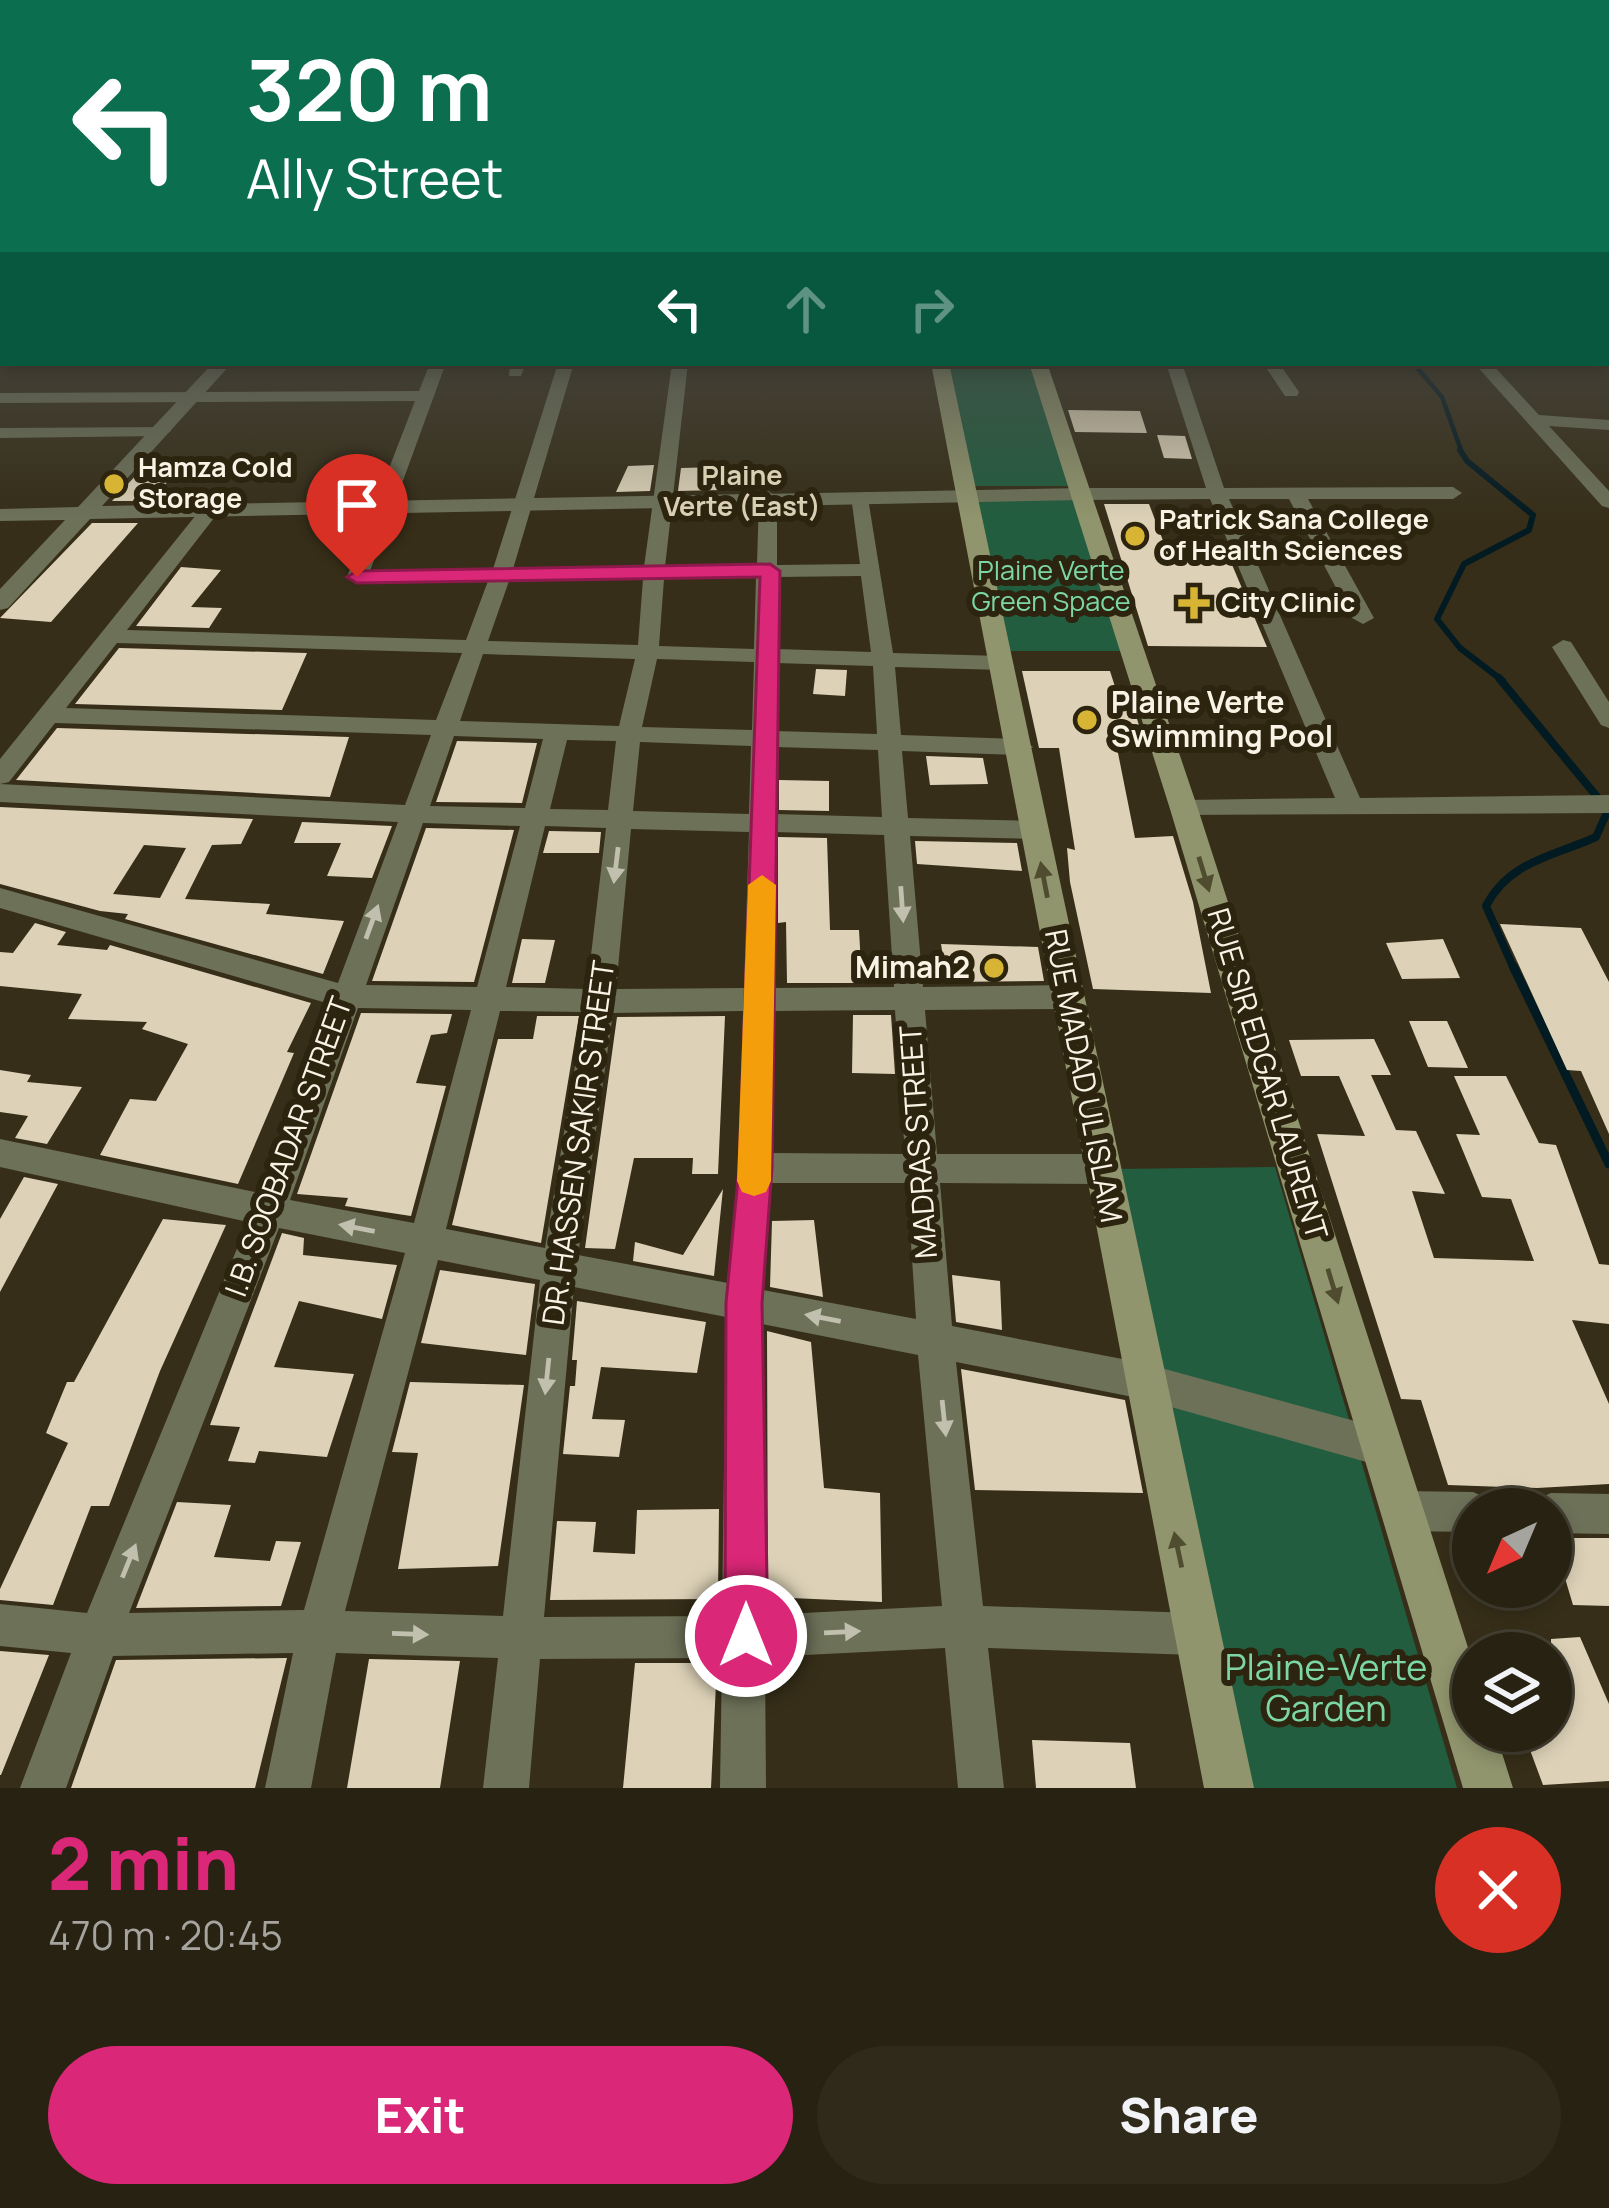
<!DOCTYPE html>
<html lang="en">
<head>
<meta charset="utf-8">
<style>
  body { margin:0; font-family:Manrope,sans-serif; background:#302a1b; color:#f1f3f6; height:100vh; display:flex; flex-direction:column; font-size:45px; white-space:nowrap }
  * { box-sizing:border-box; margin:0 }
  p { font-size:39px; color:#a5a49f }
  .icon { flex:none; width:66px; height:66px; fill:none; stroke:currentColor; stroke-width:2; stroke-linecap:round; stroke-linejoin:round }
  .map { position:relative; height:1788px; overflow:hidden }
  .panel { display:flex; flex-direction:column; background:#282212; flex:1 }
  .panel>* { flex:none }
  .top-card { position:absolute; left:0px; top:0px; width:1611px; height:366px; box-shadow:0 6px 18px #0003,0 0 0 3px #443f32; background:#0b6e4f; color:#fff; overflow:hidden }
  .needle { width:78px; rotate:224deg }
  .buttons { position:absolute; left:1452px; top:1488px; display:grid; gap:24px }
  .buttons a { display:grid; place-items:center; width:120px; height:120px; border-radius:50%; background:#282212; box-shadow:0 6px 18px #0003,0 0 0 3px #443f32; font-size:60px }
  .pin { position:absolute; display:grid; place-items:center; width:102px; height:102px; color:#fff; margin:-123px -51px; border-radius:50% 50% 50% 0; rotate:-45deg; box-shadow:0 0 12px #0007 }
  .pin .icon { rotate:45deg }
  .me { position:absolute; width:132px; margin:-66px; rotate:0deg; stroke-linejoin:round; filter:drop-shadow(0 0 9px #0008) }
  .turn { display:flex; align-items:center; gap:42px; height:252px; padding:0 48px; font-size:54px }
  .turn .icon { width:156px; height:156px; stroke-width:2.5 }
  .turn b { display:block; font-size:84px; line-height:102px }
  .lanes { display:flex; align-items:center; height:114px; padding:0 48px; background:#0003; justify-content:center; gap:60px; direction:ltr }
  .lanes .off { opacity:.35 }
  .round { display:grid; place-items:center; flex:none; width:126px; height:126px; border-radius:63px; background:#302a1b }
  .headline { display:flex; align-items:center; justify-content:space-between; height:204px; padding:0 48px }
  h1 { font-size:72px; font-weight:800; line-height:90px; color:#db2777 }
  .button { display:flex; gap:24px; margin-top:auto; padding:24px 48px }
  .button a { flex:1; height:138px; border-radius:72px; background:#db2777; color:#fff; font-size:48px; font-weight:800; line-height:138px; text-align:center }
  .button a+a { background:#302a1b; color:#f1f3f6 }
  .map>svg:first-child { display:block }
  .green { fill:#225d3f }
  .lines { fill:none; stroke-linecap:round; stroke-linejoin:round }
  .stream-far3 { stroke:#021a21; stroke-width:4.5 }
  .stream-far2 { stroke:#021a21; stroke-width:6 }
  .stream-far1 { stroke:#021a21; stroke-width:8 }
  .stream { stroke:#021a21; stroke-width:9 }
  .building { fill:#ddd2b8; fill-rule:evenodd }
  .minor { fill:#6d7158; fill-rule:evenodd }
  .tertiary { fill:#6d7158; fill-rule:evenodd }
  .secondary { fill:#90956d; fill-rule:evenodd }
  .oneway { fill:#c1bfad }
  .oneway2 { fill:#4f4c2f }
  .route { fill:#db2777; stroke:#8e194d; stroke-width:3 }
  .slow { fill:#f59e0b }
  .poi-dot { fill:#d7b434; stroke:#2c240e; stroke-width:4.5 }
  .labels { text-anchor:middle; stroke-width:12; stroke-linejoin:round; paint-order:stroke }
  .far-poi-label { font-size:27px; font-weight:bold; fill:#f9f3e6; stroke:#2c240e; text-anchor:start }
  .far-neighbourhood-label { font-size:27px; font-weight:bold; fill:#d9cfb4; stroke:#2c240e }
  .far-park-label { font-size:27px; fill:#7dd7a5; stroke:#2c240e }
  .poi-label { font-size:30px; font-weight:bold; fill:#f9f3e6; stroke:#2c240e; text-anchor:start }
  .street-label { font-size:30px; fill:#f9f3e6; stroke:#2c240e }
  .near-park-label { font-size:36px; fill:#7dd7a5; stroke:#2c240e }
</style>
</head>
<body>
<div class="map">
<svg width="1609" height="1788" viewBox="0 0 1609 1788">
  <rect width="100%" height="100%" fill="#362e18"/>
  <path class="green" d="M 945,363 L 1030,363 L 1071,486 L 969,486 Z
    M 976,496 L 1079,496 L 1128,651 L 1009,651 Z
    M 1275,1167 L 1457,1788 L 1248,1788 L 1116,1169 Z"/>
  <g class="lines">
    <path class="stream-far3" d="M 1413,363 L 1442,397 L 1462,453"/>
    <path class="stream-far2" d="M 1460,450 L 1467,461 L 1533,515 L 1529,530 L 1464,564 L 1437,619 L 1460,648 L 1503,681"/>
    <path class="stream-far1" d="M 1499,678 L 1608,810 L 1596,837 C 1554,856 1509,861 1486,906 L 1514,969"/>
    <path class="stream" d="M 1513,966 L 1609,1164"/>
  </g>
  <path class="building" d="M 1068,410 L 1140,411 L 1147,433 L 1075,432 Z
    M 1157,435 L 1185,436 L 1192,459 L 1164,458 Z
    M 654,465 L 650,491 L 616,492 L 628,466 Z
    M 719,467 L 720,490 L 678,491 L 681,468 Z
    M 139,472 L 174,472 L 154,501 L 112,501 Z
    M 1104,504 L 1149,504 L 1170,559 L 1230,560 L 1267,647 L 1148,646 Z
    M 92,523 L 138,523 L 51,622 L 0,618 Z
    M 181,567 L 221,570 L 191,607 L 222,608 L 209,628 L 136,626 Z
    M 119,648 L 307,653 L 282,710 L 75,704 Z
    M 816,669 L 847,670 L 845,696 L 813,694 Z
    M 1022,671 L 1110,671 L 1117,693 L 1129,693 L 1146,748 L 1117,748 L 1135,838 L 1173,836 L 1193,902 L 1211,993 L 1093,989 L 1070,882 L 1067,848 L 1075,850 L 1059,748 L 1039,748 Z
    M 57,728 L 349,737 L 330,797 L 16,780 Z
    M 457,741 L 537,743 L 522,803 L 436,802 Z
    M 926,756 L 983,758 L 988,784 L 930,785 Z
    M 779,780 L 829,781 L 829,811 L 779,810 Z
    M 0,807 L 253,819 L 241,844 L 212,845 L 185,899 L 270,904 L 266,914 L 344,921 L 323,974 L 125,919 L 128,914 L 100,911 L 0,884 ZM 144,845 L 186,848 L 160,898 L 113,894 Z
    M 302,822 L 392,826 L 372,878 L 327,876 L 341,843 L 294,843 Z
    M 426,828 L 514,830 L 474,982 L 372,981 Z
    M 549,831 L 601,832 L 599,853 L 543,853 Z
    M 778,837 L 827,838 L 830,930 L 859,930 L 862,983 L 787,983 L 786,922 L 778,923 Z
    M 915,841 L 1017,843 L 1022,871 L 917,864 Z
    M 35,923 L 66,932 L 57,945 L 107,950 L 110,945 L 311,1003 L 287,1052 L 294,1053 L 238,1184 L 100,1155 L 130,1099 L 156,1101 L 188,1044 L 142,1029 L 147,1022 L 68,1019 L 82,994 L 0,986 L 0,952 L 13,953 Z
    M 1500,924 L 1581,928 L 1609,982 L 1609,1134 L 1581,1071 L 1567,1070 Z
    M 522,939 L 555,940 L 545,983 L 512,983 Z
    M 1443,939 L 1460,978 L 1402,979 L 1386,943 Z
    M 941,944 L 1038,947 L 1044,981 L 947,982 Z
    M 361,1013 L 452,1014 L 447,1033 L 431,1035 L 416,1083 L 446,1086 L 411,1216 L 345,1206 L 348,1198 L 297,1194 Z
    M 853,1015 L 891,1015 L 895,1074 L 852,1073 Z
    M 537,1016 L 579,1016 L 541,1243 L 452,1225 L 498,1039 L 533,1039 Z
    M 725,1016 L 718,1174 L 692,1174 L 693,1158 L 634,1158 L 615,1249 L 585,1248 L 617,1017 Z
    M 1409,1021 L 1447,1021 L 1468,1068 L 1428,1067 Z
    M 1374,1039 L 1391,1075 L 1371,1075 L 1396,1130 L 1416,1131 L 1445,1194 L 1412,1191 L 1434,1258 L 1534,1261 L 1511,1199 L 1482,1197 L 1456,1134 L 1480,1135 L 1454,1076 L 1506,1076 L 1539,1143 L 1556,1145 L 1599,1264 L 1609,1265 L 1609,1324 L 1572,1320 L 1609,1404 L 1609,1484 L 1537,1488 L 1448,1485 L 1421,1400 L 1401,1399 L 1317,1134 L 1365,1136 L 1339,1076 L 1301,1076 L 1289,1040 Z
    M 0,1070 L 31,1075 L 27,1082 L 82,1087 L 47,1144 L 15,1138 L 28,1116 L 0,1112 Z
    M 24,1177 L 58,1184 L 0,1292 L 0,1219 Z
    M 723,1189 L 714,1276 L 633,1261 L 635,1242 L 683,1255 Z
    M 163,1219 L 226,1225 L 160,1371 L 109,1506 L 91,1506 L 53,1605 L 0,1600 L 0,1589 L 68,1443 L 46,1433 L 67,1382 L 74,1382 Z
    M 814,1220 L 823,1297 L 770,1287 L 772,1221 Z
    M 282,1233 L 304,1238 L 303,1255 L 397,1265 L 382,1319 L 299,1301 L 274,1367 L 354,1374 L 327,1457 L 259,1451 L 255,1463 L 228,1461 L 240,1427 L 210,1425 Z
    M 440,1270 L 535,1284 L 526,1355 L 421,1343 Z
    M 952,1275 L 1000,1281 L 1002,1330 L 956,1322 Z
    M 577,1301 L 706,1322 L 697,1373 L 601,1367 L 592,1419 L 625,1420 L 619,1457 L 563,1454 L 570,1386 L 575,1386 L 577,1360 L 572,1360 Z
    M 767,1331 L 811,1342 L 824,1488 L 880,1493 L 882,1602 L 768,1597 Z
    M 961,1369 L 1125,1400 L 1143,1493 L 975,1490 Z
    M 410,1382 L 524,1385 L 498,1566 L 398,1569 L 418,1453 L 392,1452 Z
    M 177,1502 L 231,1505 L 214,1557 L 270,1561 L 276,1541 L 301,1542 L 281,1606 L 136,1608 Z
    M 719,1509 L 718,1599 L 550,1600 L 557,1521 L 596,1522 L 593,1552 L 635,1554 L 637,1510 Z
    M 1451,1536 L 1473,1536 L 1473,1591 L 1469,1591 Z
    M 1553,1538 L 1609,1538 L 1609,1606 L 1573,1605 Z
    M 1580,1637 L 1609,1704 L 1609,1781 L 1543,1785 L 1523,1731 L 1551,1731 L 1551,1639 Z
    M 0,1651 L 49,1655 L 1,1775 L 0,1775 Z
    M 287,1658 L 255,1788 L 71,1788 L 116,1660 Z
    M 369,1659 L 460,1661 L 440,1788 L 347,1788 Z
    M 635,1663 L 717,1663 L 711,1788 L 623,1788 Z
    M 1032,1740 L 1130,1743 L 1136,1788 L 1036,1788 Z"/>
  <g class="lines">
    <path class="minor" d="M 1608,286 L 1609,286 L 1609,295 L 1608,295 Z
      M 1608,329 L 1609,329 L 1609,339 L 1608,339 Z
      M 0,359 L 3,363 L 90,363 L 82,368 L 0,369 Z
      M 329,363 L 387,363 C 374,371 342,371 329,363 Z
      M 430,363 L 446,363 L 370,571 L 493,569 L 558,363 L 574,363 L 513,569 L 644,567 L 672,363 L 688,363 L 665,567 L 757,565 L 759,497 L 768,491 L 777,497 L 777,565 L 860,564 L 851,496 L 867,492 L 893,653 L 1002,656 L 1013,663 L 1002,670 L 895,667 L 901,735 L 1021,739 L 1033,747 L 1021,755 L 902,751 L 908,818 L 1034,821 L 1047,830 L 1034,839 L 910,836 L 923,987 L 1067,985 L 1077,989 L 1082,997 L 1077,1005 L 1067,1009 L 925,1010 L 937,1154 L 1101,1154 L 1113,1159 L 1117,1169 L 1113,1179 L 1101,1184 L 940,1183 L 952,1326 L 1143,1363 L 1384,1429 L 1398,1434 L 1403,1448 L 1398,1462 L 1384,1467 L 1143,1399 L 956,1362 L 983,1606 L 1195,1613 L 1210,1619 L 1216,1634 L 1210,1649 L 1195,1655 L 988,1648 L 1004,1788 L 958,1788 L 945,1648 L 765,1657 L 766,1788 L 720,1788 L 722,1658 L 540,1659 L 529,1788 L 483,1788 L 498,1658 L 336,1653 L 311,1788 L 265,1788 L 293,1653 L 113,1656 L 66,1788 L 20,1788 L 71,1653 L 0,1646 L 0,1604 L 87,1613 L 248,1222 L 0,1167 L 0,1139 L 259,1193 L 330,1004 L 0,908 L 0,888 L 338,983 L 398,822 L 0,802 L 0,784 L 405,805 L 431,735 L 55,723 L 9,782 L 0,784 L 0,759 L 204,505 L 221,509 L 127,630 L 466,640 L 488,581 L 357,583 L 347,577 L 415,401 L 0,403 L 0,393 L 419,391 ZM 861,576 L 871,652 L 776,649 L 777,577 ZM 756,578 L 754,649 L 659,646 L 664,579 ZM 643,579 L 638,645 L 488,641 L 509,581 ZM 117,643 L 462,653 L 436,720 L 66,708 ZM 483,654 L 635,659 L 619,726 L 460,721 ZM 657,659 L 754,662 L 752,730 L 642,727 ZM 776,663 L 873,666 L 877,734 L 775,731 ZM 454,736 L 543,739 L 525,808 L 430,806 ZM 567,740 L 616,741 L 608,810 L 550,809 ZM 640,742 L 751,746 L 749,814 L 633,811 ZM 775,747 L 878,750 L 882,817 L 775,814 ZM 423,823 L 520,826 L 477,987 L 366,985 ZM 545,826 L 606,828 L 587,989 L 506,987 ZM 631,829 L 749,832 L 744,988 L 616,989 ZM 774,832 L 884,835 L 894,987 L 773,988 ZM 358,1008 L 471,1010 L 414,1223 L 290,1200 ZM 895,1010 L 905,1154 L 771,1153 L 773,1011 ZM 500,1011 L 584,1012 L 545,1248 L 446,1229 ZM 743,1011 L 739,1168 L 728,1283 L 578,1255 L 613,1013 ZM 770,1183 L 907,1183 L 916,1319 L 763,1290 ZM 279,1228 L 405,1253 L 304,1610 L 129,1613 ZM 438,1260 L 540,1280 L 503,1616 L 345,1611 ZM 574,1287 L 726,1317 L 722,1616 L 544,1617 ZM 762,1324 L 918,1355 L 942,1606 L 764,1615 Z
      M 510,363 L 526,363 L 521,376 L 509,376 Z
      M 1166,363 L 1182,363 L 1224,488 L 1453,487 L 1462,493 L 1453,499 L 1308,499 L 1374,618 L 1363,624 L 1352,618 L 1289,499 L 1229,499 L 1360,798 L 1609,795 L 1609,813 L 1175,815 L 1171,809 L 1175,803 L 1184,800 L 1335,798 L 1210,499 L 1082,500 L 1073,494 L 1082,488 L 1206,488 Z
      M 1263,363 L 1279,363 L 1299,392 L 1297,396 L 1285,396 Z
      M 1474,363 L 1491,363 L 1539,415 L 1609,420 L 1609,430 L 1549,426 L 1609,491 L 1609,508 L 1602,506 Z
      M 168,427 L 171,431 L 162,436 L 0,438 L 0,428 Z
      M 1563,640 L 1571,642 L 1609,702 L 1609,728 L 1601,725 L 1552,647 Z
      M 1401,1491 L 1473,1492 L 1487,1498 L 1492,1509 L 1473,1509 L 1473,1532 L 1401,1531 L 1387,1525 L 1381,1511 L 1387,1497 Z
      M 1551,1493 L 1609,1494 L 1609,1534 L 1551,1533 L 1551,1509 L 1533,1509 L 1537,1499 Z"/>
    <path class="tertiary" d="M 0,330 L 3,330 L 3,340 L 0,340 Z
      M 213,363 L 232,363 L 102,506 L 1082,488 L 1092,494 L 1082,500 L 90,519 L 8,608 L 0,610 L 0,589 L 65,520 L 0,521 L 0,509 L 78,507 Z"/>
    <path class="secondary" d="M 931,363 L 949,363 L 1254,1788 L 1204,1788 Z
      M 1029,363 L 1047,363 L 1198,809 L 1473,1663 L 1473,1731 L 1495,1731 L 1513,1788 L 1463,1788 L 1170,809 Z"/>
  </g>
  <defs><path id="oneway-solid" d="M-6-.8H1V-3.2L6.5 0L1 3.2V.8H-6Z" transform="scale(3)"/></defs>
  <g class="oneway">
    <use href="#oneway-solid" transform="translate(616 865) rotate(97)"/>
    <use href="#oneway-solid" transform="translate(902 904) rotate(86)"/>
    <use href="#oneway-solid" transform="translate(372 922) rotate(-70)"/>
    <use href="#oneway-solid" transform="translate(357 1228) rotate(-169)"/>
    <use href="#oneway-solid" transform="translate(823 1318) rotate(-169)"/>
    <use href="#oneway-solid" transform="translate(547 1376) rotate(96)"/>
    <use href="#oneway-solid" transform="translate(944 1418) rotate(84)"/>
    <use href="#oneway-solid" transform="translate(129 1561) rotate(-68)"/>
    <use href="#oneway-solid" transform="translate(842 1632) rotate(-3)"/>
    <use href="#oneway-solid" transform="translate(410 1634) rotate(2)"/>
  </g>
  <g class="oneway2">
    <use href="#oneway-solid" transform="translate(1204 874) rotate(73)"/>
    <use href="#oneway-solid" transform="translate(1044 880) rotate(-101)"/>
    <use href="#oneway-solid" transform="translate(1333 1286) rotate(73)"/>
    <use href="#oneway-solid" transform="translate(1178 1550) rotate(-102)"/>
  </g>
  <linearGradient id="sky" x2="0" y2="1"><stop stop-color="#1e190d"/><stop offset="0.52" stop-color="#4c4c48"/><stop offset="1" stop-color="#4c4c48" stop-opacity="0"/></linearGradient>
  <rect width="1609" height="520" fill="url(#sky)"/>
  <path class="route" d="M 770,564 L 780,571 L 772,1168 L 762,1303 L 768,1636 L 761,1652 L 746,1658 L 731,1652 L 725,1636 L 726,1303 L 739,1168 L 760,577 L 357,583 L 347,577 L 357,571 Z"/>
  <path class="slow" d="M 762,875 L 776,885 L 771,1181 L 766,1192 L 754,1196 L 742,1192 L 737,1181 L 748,885 Z"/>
  <g class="poi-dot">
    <circle cx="114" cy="484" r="12"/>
    <circle cx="1135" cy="536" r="12"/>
    <path d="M1188 585h12v12h12v12h-12v12h-12v-12h-12v-12h12z"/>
    <circle cx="1087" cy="720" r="12"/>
    <circle cx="994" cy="968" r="12"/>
  </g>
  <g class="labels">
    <g class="far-poi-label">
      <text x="138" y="477">Hamza Cold<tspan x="138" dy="31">Storage</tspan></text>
      <text x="1159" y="529">Patrick Sana College<tspan x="1159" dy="31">of Health Sciences</tspan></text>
      <text x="1221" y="612">City Clinic</text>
    </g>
    <g class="far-neighbourhood-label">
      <text x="742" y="485">Plaine<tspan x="742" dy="31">Verte (East)</tspan></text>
    </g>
    <g class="far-park-label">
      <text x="1051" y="580">Plaine Verte<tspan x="1051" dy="31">Green Space</tspan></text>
    </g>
    <g class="poi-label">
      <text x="1111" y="713">Plaine Verte<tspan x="1111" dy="34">Swimming Pool</tspan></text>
      <text x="970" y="978" text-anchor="end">Mimah2</text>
    </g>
    <g class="street-label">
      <text transform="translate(1267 1074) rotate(73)" y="10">RUE SIR EDGAR LAURENT</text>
      <text transform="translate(1083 1076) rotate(79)" y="10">RUE MADAD UL ISLAM</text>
      <text transform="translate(919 1142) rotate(-94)" y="10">MADRAS STREET</text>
      <text transform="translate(579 1143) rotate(-82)" y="10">DR. HASSEN SAKIR STREET</text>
      <text transform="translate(289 1147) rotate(-70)" y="10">I.B. SOOBADAR STREET</text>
    </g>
    <g class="near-park-label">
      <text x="1326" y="1680">Plaine-Verte<tspan x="1326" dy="41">Garden</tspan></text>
    </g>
  </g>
</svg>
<div class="buttons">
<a><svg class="needle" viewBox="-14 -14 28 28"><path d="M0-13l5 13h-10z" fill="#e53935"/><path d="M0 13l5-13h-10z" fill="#a5a49f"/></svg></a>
<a><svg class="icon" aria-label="layers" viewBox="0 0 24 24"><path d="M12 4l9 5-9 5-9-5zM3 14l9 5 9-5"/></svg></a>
</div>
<div class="pin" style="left:357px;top:577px;background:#d93025"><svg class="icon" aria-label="arrive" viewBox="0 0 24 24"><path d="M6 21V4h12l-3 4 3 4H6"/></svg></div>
<svg class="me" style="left:746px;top:1636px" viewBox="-20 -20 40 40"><circle r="17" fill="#db2777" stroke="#fff" stroke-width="3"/><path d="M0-11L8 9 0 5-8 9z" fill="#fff"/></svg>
<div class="top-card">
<div class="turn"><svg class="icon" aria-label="left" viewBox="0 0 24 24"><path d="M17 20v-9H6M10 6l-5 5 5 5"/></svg><div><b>320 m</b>Ally Street</div></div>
<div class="lanes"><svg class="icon" aria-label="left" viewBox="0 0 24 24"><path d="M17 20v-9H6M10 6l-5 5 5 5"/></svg><svg class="icon off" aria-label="ahead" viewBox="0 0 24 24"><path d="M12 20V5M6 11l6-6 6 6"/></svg><svg class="icon off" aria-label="right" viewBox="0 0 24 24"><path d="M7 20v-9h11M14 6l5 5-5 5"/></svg></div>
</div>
</div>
<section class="panel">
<div class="headline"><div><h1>2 min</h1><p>470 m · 20:45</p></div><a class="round" style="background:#d93025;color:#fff"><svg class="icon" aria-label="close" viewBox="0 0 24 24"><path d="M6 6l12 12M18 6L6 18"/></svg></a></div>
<div class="button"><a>Exit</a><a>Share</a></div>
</section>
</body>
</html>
